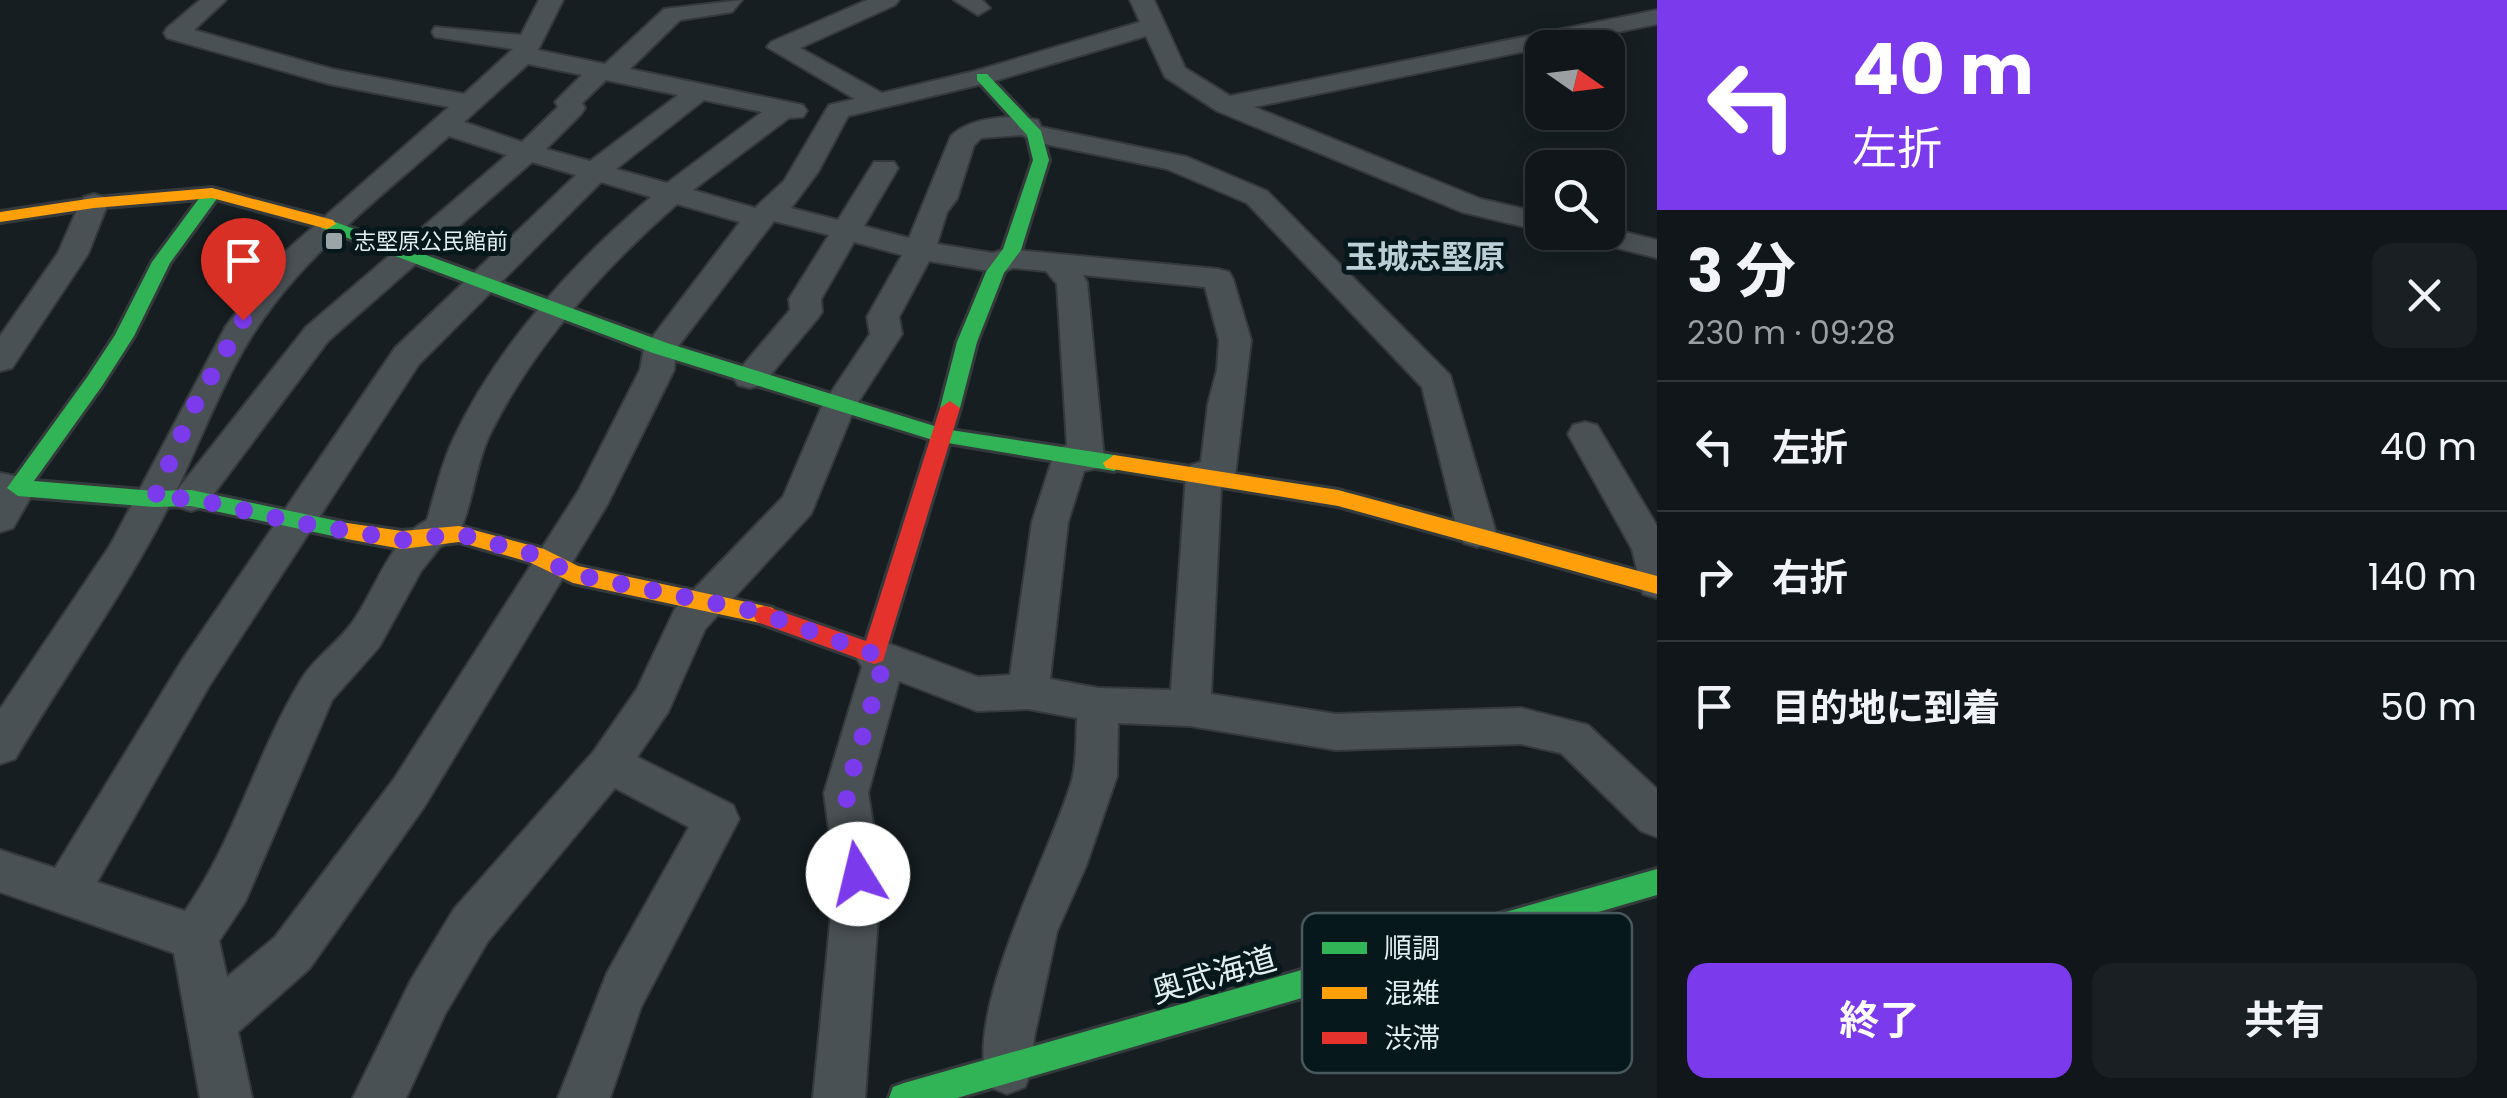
<!DOCTYPE html>
<html lang="ja">
<head>
<meta charset="utf-8">
<style>
  body { margin:0; font-family:Poppins,"Noto Sans JP",sans-serif; background:#191f22; color:#f1f3f6; height:100vh; display:flex; flex-direction:column; font-size:38px; white-space:nowrap }
  * { box-sizing:border-box; margin:0 }
  p { font-size:32px; color:#9c9fa2 }
  .icon { flex:none; width:55px; height:55px; fill:none; stroke:currentColor; stroke-width:2; stroke-linecap:round; stroke-linejoin:round }
  .map { position:relative; flex:1; overflow:hidden }
  .panel { display:flex; flex-direction:column; background:#101619; width:850px }
  .panel>* { flex:none }
  .banner { background:#7c3aed; color:#fff; overflow:hidden }
  .needle { width:65px; rotate:104deg }
  .tools { position:absolute; left:1525px; top:30px; display:grid; gap:20px }
  .tools a { display:grid; place-items:center; width:100px; height:100px; border-radius:20px; background:#101619; box-shadow:0 5px 25px #0003,0 0 0 2px #303538; font-size:50px }
  .pin { position:absolute; display:grid; place-items:center; width:85px; height:85px; color:#fff; margin:-102px -42px; border-radius:50% 50% 50% 0; rotate:-45deg; box-shadow:0 0 10px #0007 }
  .pin .icon { rotate:45deg }
  .me { position:absolute; width:110px; margin:-55px; rotate:351deg; stroke-linejoin:round; filter:drop-shadow(0 0 8px #0008) }
  .turn { display:flex; align-items:center; gap:35px; height:210px; padding:0 30px; font-size:45px }
  .turn .icon { width:130px; height:130px; stroke-width:2.5 }
  .turn b { display:block; font-size:70px; line-height:85px }
  .round { display:grid; place-items:center; flex:none; width:105px; height:105px; border-radius:20px; background:#191f22 }
  .overview { display:flex; align-items:center; justify-content:space-between; height:170px; padding:0 30px }
  h1 { font-size:60px; font-weight:700; line-height:75px }
  .action { display:flex; gap:20px; margin-top:auto; padding:20px 30px }
  .action a { flex:1; height:115px; border-radius:20px; background:#7c3aed; color:#fff; font-size:40px; font-weight:700; line-height:115px; text-align:center }
  .action a+a { background:#191f22; color:#f1f3f6 }
  ul { padding:0; list-style:none }
  li { display:flex; align-items:center; gap:30px; height:130px; padding:0 30px; border-top:2px solid #303538 }
  li div { flex:1 }
  li b { display:block; font-size:38px }
  li em { font-style:normal }
  main { display:flex; flex:1; min-height:0 }
  .map>svg:first-child { display:block }
  .lines { fill:none; stroke-linecap:round; stroke-linejoin:round }
  .street-casing { stroke:#343a3c; stroke-width:4 }
  .fast-casing { stroke:#343a3c; stroke-width:6 }
  .slow-casing { stroke:#343a3c; stroke-width:6 }
  .jam-casing { stroke:#343a3c; stroke-width:6 }
  .street { fill:#4a5154; fill-rule:evenodd }
  .fast { fill:#30b455; fill-rule:evenodd }
  .slow { fill:#ff9f0a; fill-rule:evenodd }
  .jam { fill:#e5322d; fill-rule:evenodd }
  .route { stroke:#7c3aed; stroke-width:18; stroke-dasharray:0 32.4 }
  .poi-dot { fill:#9ba5a8; stroke:#07181c; stroke-width:4 }
  .labels { text-anchor:middle; stroke-width:10; stroke-linejoin:round; paint-order:stroke }
  .far-poi-label { font-size:22px; fill:#e3eef1; stroke:#07181c; text-anchor:start }
  .quarter-label { font-size:32px; font-weight:bold; fill:#bbd0d6; stroke:#07181c }
  .near-street-label { font-size:32px; fill:#e3eef1; stroke:#07181c }
  .key { fill:#07181c; stroke:#49585c; stroke-width:2.5 }
  .key-label { font-size:28px; fill:#e3eef1 }
</style>
</head>
<body>
<main>
<div class="map">
<svg width="1657" height="1098" viewBox="0 0 1657 1098">
  <rect width="100%" height="100%" fill="#161e21"/>
  <g class="lines">
    <defs>
      <path id="street" d="M 200,0 L 226,0 L 194,30 L 332,69 L 464,94 L 513,49 L 435,37 L 432,32 L 435,27 L 521,35 L 539,0 L 563,0 L 538,50 L 605,64 L 664,9 L 742,0 L 732,12 L 680,20 L 630,69 L 803,105 L 807,111 L 803,117 L 789,118 L 693,190 L 755,208 L 784,181 L 829,105 L 855,99 L 767,47 L 771,42 L 867,0 L 899,0 L 895,5 L 800,48 L 882,93 L 975,71 L 1140,22 L 1130,0 L 1154,0 L 1185,68 L 1230,96 L 1657,10 L 1657,24 L 1254,107 L 1481,199 L 1542,213 L 1542,231 L 1462,212 L 1217,111 L 1165,77 L 1146,36 L 991,82 L 848,116 L 818,172 L 791,208 L 838,220 L 874,162 L 894,162 L 898,168 L 864,226 L 909,238 L 951,136 C 970,117 1011,114 1038,120 L 1041,127 L 1187,157 L 1267,191 L 1450,375 L 1496,533 L 1490,543 L 1477,547 L 1464,543 L 1458,533 L 1422,387 L 1247,203 L 1167,169 L 1035,142 L 1022,135 L 981,138 L 974,145 L 957,199 L 947,212 L 937,244 L 993,253 L 1005,249 L 1218,269 L 1229,272 L 1233,279 L 1251,340 L 1235,476 L 1230,485 L 1221,488 L 1211,694 L 1336,714 L 1521,708 L 1588,725 L 1657,789 L 1657,837 L 1641,831 L 1561,753 L 1521,744 L 1336,750 L 1190,726 L 1118,723 L 1117,776 L 1086,866 L 1057,931 L 1034,1038 L 1032,1069 L 1025,1087 L 1007,1094 L 989,1087 C 960,1016 1051,854 1072,780 C 1077,761 1076,738 1077,718 L 1028,709 L 977,711 L 899,681 L 868,793 L 881,874 L 865,1098 L 813,1098 L 835,874 L 824,793 L 862,667 L 854,654 L 860,642 L 874,638 L 978,677 L 1010,675 L 1032,522 L 1053,457 L 1059,448 L 1067,445 L 1057,284 L 1046,271 L 1013,268 L 1001,273 L 929,261 L 899,317 L 902,334 L 855,407 L 811,514 L 705,629 L 668,712 L 637,757 L 733,805 L 739,819 L 641,1007 L 610,1098 L 558,1098 L 607,973 L 689,827 L 615,788 L 488,941 L 445,1014 L 406,1098 L 353,1098 L 411,980 L 454,909 L 594,751 L 637,689 L 675,609 L 783,497 L 822,406 L 870,334 L 867,317 L 902,255 L 854,242 L 821,299 L 822,312 L 817,319 L 762,385 L 750,388 L 738,385 L 733,377 L 790,310 L 789,299 L 829,235 L 774,221 L 676,349 L 674,370 L 607,505 L 424,807 L 309,969 L 238,1032 L 252,1098 L 200,1098 L 174,953 L 0,892 L 0,850 L 55,868 L 181,662 L 395,348 L 576,175 L 532,162 L 328,341 L 204,507 L 191,511 L 178,507 L 173,498 L 178,489 L 306,327 L 507,155 L 449,136 C 390,189 323,240 274,304 C 224,368 200,448 162,519 C 118,602 63,678 15,759 L 0,764 L 0,709 L 111,544 L 226,326 L 279,257 L 449,107 L 329,84 L 167,38 L 164,33 L 167,28 ZM 528,64 L 582,75 L 555,102 L 558,107 L 522,142 L 464,122 ZM 606,80 L 678,95 L 590,161 L 546,149 L 581,114 L 585,108 L 582,103 ZM 704,100 L 762,112 L 667,183 L 616,169 ZM 601,182 L 651,197 C 574,262 496,347 453,440 C 441,465 435,494 427,520 C 389,539 376,590 352,623 C 337,644 314,658 301,680 C 256,754 235,840 185,911 L 97,882 L 209,686 L 419,364 ZM 677,204 L 740,222 L 644,348 L 640,370 L 579,490 L 394,779 L 275,937 L 227,977 L 219,941 L 245,902 L 332,700 L 379,647 L 421,571 L 440,547 L 456,539 C 473,507 474,469 489,436 C 532,348 604,268 677,204 ZM 1083,275 L 1205,287 L 1219,340 L 1217,370 L 1208,404 L 1201,462 L 1191,465 L 1186,474 L 1171,690 L 1098,688 L 1050,679 L 1068,522 L 1084,471 L 1098,468 L 1104,459 L 1087,282 Z
        M 954,0 L 982,0 L 990,8 L 978,15 Z
        M 94,194 L 104,197 L 108,203 L 88,254 L 12,368 L 0,371 L 0,336 L 58,253 L 80,203 L 84,197 Z
        M 1608,228 L 1657,240 L 1657,258 L 1577,238 L 1573,232 L 1608,232 Z
        M 1585,422 L 1597,425 L 1657,526 L 1657,598 L 1643,594 L 1632,549 L 1568,434 L 1573,425 Z
        M 0,473 L 31,479 L 36,488 L 13,528 L 0,532 Z"/>
      <path id="fast" d="M 977,74 L 987,74 L 1041,131 L 1049,160 L 1021,250 L 1004,273 L 977,342 L 960,408 L 950,415 L 940,408 L 957,342 L 986,272 L 1003,249 L 1033,160 L 1027,135 L 977,80 Z
        M 212,188 L 221,193 L 170,263 L 134,336 L 102,386 L 34,481 L 154,491 L 191,490 L 347,523 L 358,531 L 355,537 L 347,539 L 191,506 L 154,507 L 18,496 L 7,488 L 88,376 L 115,335 L 152,262 L 206,189 Z
        M 327,219 L 667,343 L 944,429 L 1114,455 L 1125,463 L 1114,471 L 936,441 L 653,353 L 321,228 L 321,220 Z
        M 1657,869 L 1657,895 L 957,1098 L 889,1098 L 893,1087 L 904,1083 Z"/>
      <path id="slow" d="M 212,188 L 333,220 L 336,224 L 327,229 L 212,198 L 94,208 L 0,222 L 0,212 L 94,198 Z
        M 1114,455 L 1338,490 L 1657,576 L 1657,594 L 1338,506 L 1106,468 L 1103,463 Z
        M 347,523 L 402,531 L 459,526 L 544,549 L 578,566 L 765,606 L 773,608 L 777,615 L 773,622 L 765,624 L 573,583 L 529,562 L 459,542 L 402,549 L 347,539 L 336,531 Z"/>
      <path id="jam" d="M 950,401 L 960,408 L 883,661 L 874,664 L 757,622 L 753,615 L 757,608 L 765,606 L 866,641 L 940,408 Z"/>
    </defs>
    <use href="#street" class="street-casing"/>
    <use href="#fast" class="fast-casing"/>
    <use href="#slow" class="slow-casing"/>
    <use href="#jam" class="jam-casing"/>
    <use href="#street" class="street"/>
    <use href="#fast" class="fast"/>
    <use href="#slow" class="slow"/>
    <use href="#jam" class="jam"/>
  </g>
  <g class="lines">
    <path class="route" d="M 243,320 L 192,410 L 154,499 L 191,498 L 294,522 L 402,540 L 459,534 L 536,555 L 573,574 L 758,612 L 885,658 L 846,794 L 858,874"/>
  </g>
  <rect class="poi-dot" x="324" y="231" width="20" height="20" rx="5"/>
  <g class="labels">
    <g class="far-poi-label">
      <text x="354" y="249">志堅原公民館前</text>
    </g>
    <g class="quarter-label">
      <text x="1425" y="268">玉城志堅原</text>
    </g>
    <g class="near-street-label">
      <text transform="translate(1214 975) rotate(-16)" y="11">奥武海道</text>
    </g>
  </g>
  <rect x="1302" y="913" width="330" height="160" rx="15" class="key"/>
  <rect x="1322" y="942" width="45" height="12" fill="#30b455"/>
  <rect x="1322" y="987" width="45" height="12" fill="#ff9f0a"/>
  <rect x="1322" y="1032" width="45" height="12" fill="#e5322d"/>
  <g class="key-label">
    <text x="1384" y="958">順調</text>
    <text x="1384" y="1003">混雑</text>
    <text x="1384" y="1048">渋滞</text>
  </g>
</svg>
<div class="tools">
<a><svg class="needle" viewBox="-14 -14 28 28"><path d="M0-13l5 13h-10z" fill="#e53935"/><path d="M0 13l5-13h-10z" fill="#9c9fa2"/></svg></a>
<a><svg class="icon" aria-label="search" viewBox="0 0 24 24"><circle cx="10" cy="10" r="6"/><path d="M15 15l6 6"/></svg></a>
</div>
<div class="pin" style="left:243px;top:320px;background:#d93025"><svg class="icon" aria-label="arrive" viewBox="0 0 24 24"><path d="M6 21V4h12l-3 4 3 4H6"/></svg></div>
<svg class="me" style="left:858px;top:874px" viewBox="-20 -20 40 40"><circle r="19" fill="#fff"/><path d="M0-13L10 11 0 6-10 11z" fill="#7c3aed"/></svg>
</div>
<section class="panel">
<div class="banner">
<div class="turn"><svg class="icon" aria-label="left" viewBox="0 0 24 24"><path d="M17 20v-9H6M10 6l-5 5 5 5"/></svg><div><b>40 m</b>左折</div></div>
</div>
<div class="overview"><div><h1>3 分</h1><p>230 m · 09:28</p></div><a class="round"><svg class="icon" aria-label="close" viewBox="0 0 24 24"><path d="M6 6l12 12M18 6L6 18"/></svg></a></div>
<ul>
<li><svg class="icon" aria-label="left" viewBox="0 0 24 24"><path d="M17 20v-9H6M10 6l-5 5 5 5"/></svg><div><b>左折</b></div><em>40 m</em></li>
<li><svg class="icon" aria-label="right" viewBox="0 0 24 24"><path d="M7 20v-9h11M14 6l5 5-5 5"/></svg><div><b>右折</b></div><em>140 m</em></li>
<li><svg class="icon" aria-label="arrive" viewBox="0 0 24 24"><path d="M6 21V4h12l-3 4 3 4H6"/></svg><div><b>目的地に到着</b></div><em>50 m</em></li>
</ul>
<div class="action"><a>終了</a><a>共有</a></div>
</section>
</main>
</body>
</html>
